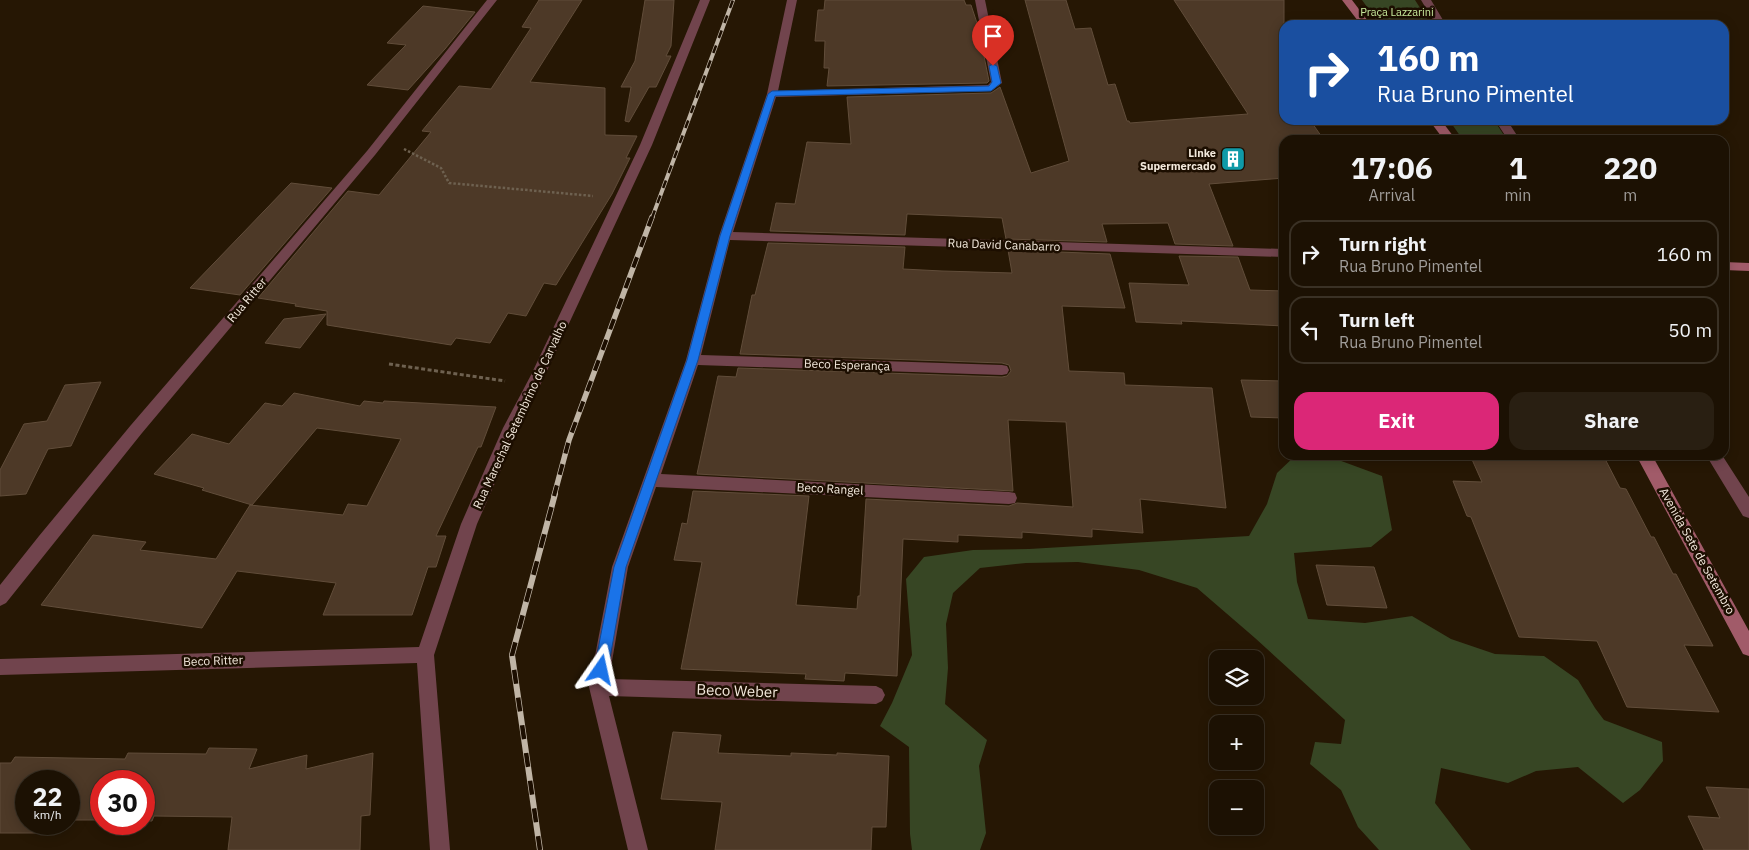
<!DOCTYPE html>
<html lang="en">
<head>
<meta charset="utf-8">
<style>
  body { margin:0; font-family:"IBM Plex Sans",sans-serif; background:#291f12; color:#f1f3f6; height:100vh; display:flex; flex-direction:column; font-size:19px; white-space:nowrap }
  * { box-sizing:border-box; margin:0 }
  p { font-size:16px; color:#a09d9a }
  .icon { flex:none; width:28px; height:28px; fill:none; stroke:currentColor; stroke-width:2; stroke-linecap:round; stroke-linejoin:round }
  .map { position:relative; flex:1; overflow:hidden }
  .details { position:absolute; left:1279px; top:135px; width:450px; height:325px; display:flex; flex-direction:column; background:#1c1103; border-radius:15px; box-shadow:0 2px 12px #0003,0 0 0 1px #3a3125 }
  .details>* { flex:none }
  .banner { position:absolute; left:1279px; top:20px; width:450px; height:105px; border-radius:15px; box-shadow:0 2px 12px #0003,0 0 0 1px #3a3125; background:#1a4fa0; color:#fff; overflow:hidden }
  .tools { position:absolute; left:1209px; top:650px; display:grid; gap:10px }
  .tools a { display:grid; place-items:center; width:55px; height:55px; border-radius:10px; background:#1c1103; box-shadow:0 2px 12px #0003,0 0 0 1px #3a3125; font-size:25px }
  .speed { position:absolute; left:15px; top:770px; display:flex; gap:10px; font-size:25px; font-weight:700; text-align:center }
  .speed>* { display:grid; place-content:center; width:65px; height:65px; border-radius:50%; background:#1c1103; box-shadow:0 2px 12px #0003,0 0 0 1px #3a3125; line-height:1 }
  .speed small { font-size:12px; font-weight:400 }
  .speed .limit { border:8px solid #d22; background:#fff; color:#111 }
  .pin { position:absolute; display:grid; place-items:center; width:42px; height:42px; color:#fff; margin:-51px -21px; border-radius:50% 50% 50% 0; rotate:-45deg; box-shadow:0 0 5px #0007 }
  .pin .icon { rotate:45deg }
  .me { position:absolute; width:55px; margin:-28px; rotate:11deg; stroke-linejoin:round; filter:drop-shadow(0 0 4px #0008) }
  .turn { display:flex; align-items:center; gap:18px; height:105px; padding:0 15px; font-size:22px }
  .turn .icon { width:65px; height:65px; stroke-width:2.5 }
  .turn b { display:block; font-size:35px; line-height:42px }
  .eta { display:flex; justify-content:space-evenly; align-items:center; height:85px; text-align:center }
  .eta b { font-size:30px; font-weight:700; line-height:35px }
  .button { display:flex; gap:10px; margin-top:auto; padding:10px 15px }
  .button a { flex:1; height:58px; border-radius:15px; background:#db2777; color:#fff; font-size:20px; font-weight:700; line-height:58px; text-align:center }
  .button a+a { background:#291f12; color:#f1f3f6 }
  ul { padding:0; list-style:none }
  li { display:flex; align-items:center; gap:15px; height:68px; margin:0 10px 8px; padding:0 5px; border:2px solid #3a3125; border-radius:15px }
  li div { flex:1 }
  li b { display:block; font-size:19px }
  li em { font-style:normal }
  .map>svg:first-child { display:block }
  .green { fill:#374624 }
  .building { fill:#4d3927; stroke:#614d3a }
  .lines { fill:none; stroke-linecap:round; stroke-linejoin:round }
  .path-far1 { stroke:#6e6150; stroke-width:2.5; stroke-dasharray:2.5 2; stroke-linecap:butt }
  .path { stroke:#6e6150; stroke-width:3; stroke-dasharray:4 2.5; stroke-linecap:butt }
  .street { fill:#71444d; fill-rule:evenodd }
  .secondary { fill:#a15b69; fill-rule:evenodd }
  .rail-far2-casing { stroke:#c0b5a6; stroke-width:4 }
  .rail-far1-casing { stroke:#c0b5a6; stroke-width:5.5 }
  .rail-casing { stroke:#c0b5a6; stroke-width:6 }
  .rail-far2 { stroke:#1c0e00; stroke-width:2.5; stroke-dasharray:8; stroke-linecap:butt }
  .rail-far1 { stroke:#1c0e00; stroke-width:4; stroke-dasharray:11; stroke-linecap:butt }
  .rail { stroke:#1c0e00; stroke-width:4.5; stroke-dasharray:14; stroke-linecap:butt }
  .route { fill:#1a73e8; stroke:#114b97 }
  .labels { text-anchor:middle; stroke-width:5; stroke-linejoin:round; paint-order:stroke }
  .far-park-label { font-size:11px; fill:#caed9f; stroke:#1c0e00 }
  .far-poi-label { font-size:11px; font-weight:bold; fill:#f3e9dc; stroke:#1c0e00; text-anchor:end }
  .street-label { font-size:12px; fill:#f3e9dc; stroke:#1c0e00 }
  .near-street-label { font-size:15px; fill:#f3e9dc; stroke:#1c0e00 }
</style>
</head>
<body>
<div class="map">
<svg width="1749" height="850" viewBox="0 0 1749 850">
  <rect width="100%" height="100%" fill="#261704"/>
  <path class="green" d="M 1362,0 L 1415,0 L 1431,25 L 1380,25 Z
    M 1449,120 L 1494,120 L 1507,140 L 1463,140 Z
    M 1296,455 L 1325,455 L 1382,476 L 1392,530 L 1371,547 L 1294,553 L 1297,582 L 1308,619 L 1365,623 L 1412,616 L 1451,639 L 1495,654 L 1544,656 L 1578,680 L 1595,708 L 1604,720 L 1662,742 L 1663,761 L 1640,790 L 1623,803 L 1578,767 L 1536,771 L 1508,783 L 1441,768 L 1435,803 L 1471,850 L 1379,850 L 1358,827 L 1341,790 L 1310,764 L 1315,742 L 1341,744 L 1345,720 L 1255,638 L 1197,588 L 1139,570 L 1078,562 L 1026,563 L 980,568 L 953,593 L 946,624 L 948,668 L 945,704 L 987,740 L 979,766 L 986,833 L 980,850 L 912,850 L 910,834 L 909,747 L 880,726 L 892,703 L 912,655 L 906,579 L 924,557 L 973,550 L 1029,549 L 1249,536 L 1267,504 L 1277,473 Z"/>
  <path class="building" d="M 539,0 L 582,0 L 530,82 L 605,88 L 605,135 L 637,136 L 626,158 L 630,158 L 612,194 L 556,285 L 544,283 L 526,316 L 508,313 L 490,343 L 456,338 L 451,345 L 327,325 L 327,311 L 295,306 L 296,304 L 258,298 L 348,191 L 379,195 L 431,132 L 422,131 L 459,86 L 491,89 L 531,28 L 522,27 Z
    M 645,0 L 674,0 L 671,46 L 666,56 L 671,56 L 656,87 L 649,87 L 629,122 L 625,121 L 631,87 L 621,87 L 635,61 Z
    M 825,0 L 964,0 L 966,5 L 971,5 L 978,26 L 989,81 L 987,83 L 827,86 L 829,68 L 824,68 L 825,41 L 815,41 L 818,10 L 824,10 Z
    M 1025,0 L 1066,0 L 1075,29 L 1091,28 L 1108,85 L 1115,84 L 1127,121 L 1129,121 L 1130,123 L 1248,114 L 1174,0 L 1284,0 L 1284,120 L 1310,120 L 1324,140 L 1284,140 L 1284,178 L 1209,184 L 1233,246 L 1175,244 L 1168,223 L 1102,224 L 1107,242 L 1006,239 L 1002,218 L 907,214 L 905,235 L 770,231 L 776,203 L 795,204 L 807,142 L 851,144 L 847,97 L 991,93 L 1000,87 L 1031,173 L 1069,161 Z
    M 423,6 L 475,12 L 445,49 L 408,90 L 367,85 L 406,45 L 387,43 Z
    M 291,183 L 332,188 L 240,295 L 190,288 Z
    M 768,243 L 905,247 L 903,269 L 942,271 L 1012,273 L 1008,250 L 1110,254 L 1125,308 L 1062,306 L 1069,371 L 1124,373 L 1125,385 L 1212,388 L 1226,508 L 1140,499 L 1143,533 L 1092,529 L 1092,537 L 1022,532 L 1022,538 L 958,535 L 958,542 L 903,539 L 897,676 L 845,673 L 844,681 L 805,679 L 806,674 L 681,669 L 702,562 L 674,560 L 682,523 L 687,524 L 693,491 L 809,496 L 796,605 L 857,609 L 858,596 L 860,596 L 866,499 L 1009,506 L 1017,503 L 1073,507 L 1066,422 L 1008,420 L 1013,491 L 697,474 L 718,376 L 736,377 L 738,368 L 1002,377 L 1007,376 L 1011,371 L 1009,365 L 1002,363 L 740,354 L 752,295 L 755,295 Z
    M 1179,256 L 1238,257 L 1250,290 L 1284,291 L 1284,326 L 1181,321 L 1182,324 L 1136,322 L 1129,283 L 1189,285 Z
    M 326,314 L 300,348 L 265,343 L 284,319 Z
    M 1241,380 L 1284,381 L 1284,418 L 1251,417 Z
    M 101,382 L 71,446 L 48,449 L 26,494 L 0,496 L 0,470 L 24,424 L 47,421 L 65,385 Z
    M 294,393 L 360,406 L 364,401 L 383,403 L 384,401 L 496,407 L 481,447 L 478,447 L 436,536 L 446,536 L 436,567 L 428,567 L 412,615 L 323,615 L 336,583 L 237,571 L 202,628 L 41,605 L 93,535 L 146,542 L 140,550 L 216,559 L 250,505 L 343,515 L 348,504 L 367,506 L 401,439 L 317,428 L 252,505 L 202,490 L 204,488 L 154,474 L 192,434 L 229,444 L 265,403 L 282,406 Z
    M 1470,455 L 1603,455 L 1620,488 L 1626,489 L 1651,537 L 1654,537 L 1673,574 L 1676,574 L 1713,646 L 1684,645 L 1719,712 L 1627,707 L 1597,641 L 1519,637 L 1471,517 L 1467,516 L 1453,481 L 1482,482 Z
    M 1316,565 L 1374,567 L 1387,608 L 1327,605 Z
    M 673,732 L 721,735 L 718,753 L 791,756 L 791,753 L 837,755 L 837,753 L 889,756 L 886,827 L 872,827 L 871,850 L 715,850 L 722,802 L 661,799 Z
    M 209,748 L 257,749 L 249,769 L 307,755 L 306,769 L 373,753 L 370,815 L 361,816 L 360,850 L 228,850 L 232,817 L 154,816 L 152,821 L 144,821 L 144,781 L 101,781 L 101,820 L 69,820 L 69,781 L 26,781 L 26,824 L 40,824 L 36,833 L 0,833 L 0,763 L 11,763 L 15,757 L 125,759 L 128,753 L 206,754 Z
    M 1706,787 L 1749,789 L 1749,850 L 1704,850 L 1688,816 L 1720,818 Z"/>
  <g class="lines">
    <path class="path-far1" d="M 404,149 L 441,168 L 449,183 L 593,196"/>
    <path class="path" d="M 389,364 L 505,381"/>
    <path class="street" d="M 487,0 L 497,0 L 375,155 L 142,433 L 6,603 L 0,606 L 0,585 L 39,536 L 131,425 L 367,151 Z
      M 700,0 L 710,0 L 652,145 L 545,375 L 519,428 L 477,524 L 434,655 L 450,850 L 430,850 L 417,663 L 0,675 L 0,659 L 419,647 L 461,524 L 503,428 L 531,375 L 640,145 Z
      M 787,0 L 797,0 L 778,91 L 988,85 L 991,82 L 975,0 L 985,0 L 1002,83 L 991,91 L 776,97 L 733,232 L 1284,249 L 1284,257 L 730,240 L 701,355 L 1002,365 L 1007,366 L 1009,370 L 1007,374 L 1002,375 L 698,365 L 661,474 L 1009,492 L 1015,493 L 1017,498 L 1015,503 L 1009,504 L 656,487 L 628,567 L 609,679 L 876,686 L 882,689 L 885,695 L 882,701 L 876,704 L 609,696 L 648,850 L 628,850 L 589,687 L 612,567 L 686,360 L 719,236 L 767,94 Z
      M 1421,0 L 1431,0 L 1446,25 L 1436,25 Z
      M 1495,120 L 1507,120 L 1520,140 L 1508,140 Z
      M 1706,455 L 1722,455 L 1749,497 L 1749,518 L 1743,516 Z"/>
    <path class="secondary" d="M 1342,0 L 1352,0 L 1371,25 L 1361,25 Z
      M 1429,120 L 1441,120 L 1456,140 L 1444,140 Z
      M 1724,262 L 1749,263 L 1749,271 L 1724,270 Z
      M 1636,455 L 1652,455 L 1749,631 L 1749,656 L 1743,654 Z"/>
    <defs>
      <path id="rail-far2" d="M 652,218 L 733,0"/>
      <path id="rail-far1" d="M 554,496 L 569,440 L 652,217"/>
      <path id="rail" d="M 540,850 L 512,655 L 555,494"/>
    </defs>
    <use href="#rail-far2" class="rail-far2-casing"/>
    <use href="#rail-far1" class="rail-far1-casing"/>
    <use href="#rail" class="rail-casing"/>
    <use href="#rail-far2" class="rail-far2"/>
    <use href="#rail-far1" class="rail-far1"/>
    <use href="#rail" class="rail"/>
  </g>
  <path class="route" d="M 993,64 L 997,66 L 1001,83 L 991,91 L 775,96 L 730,236 L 698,360 L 626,567 L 608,670 L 606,675 L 601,677 L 596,675 L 594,670 L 614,567 L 687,360 L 720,236 L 768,94 L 772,91 L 989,86 L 992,82 L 989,66 Z"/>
  <defs>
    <symbol id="building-square" viewBox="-11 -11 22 22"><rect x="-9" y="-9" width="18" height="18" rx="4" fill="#0f9aa8" stroke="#1c0e00"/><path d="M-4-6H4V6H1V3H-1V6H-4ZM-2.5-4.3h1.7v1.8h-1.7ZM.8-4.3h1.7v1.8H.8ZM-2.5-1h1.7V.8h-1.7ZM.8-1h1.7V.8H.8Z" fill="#fff"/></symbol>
  </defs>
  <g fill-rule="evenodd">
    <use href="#building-square" x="1219" y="145" width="28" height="28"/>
  </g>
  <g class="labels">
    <g class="far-park-label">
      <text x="1397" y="16">Praça Lazzarini</text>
    </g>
    <g class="far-poi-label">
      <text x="1216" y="157">Linke<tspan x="1216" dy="13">Supermercado</tspan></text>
    </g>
    <g class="street-label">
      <text transform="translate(1004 245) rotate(2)" y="4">Rua David Canabarro</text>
      <text transform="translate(247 300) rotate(-50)" y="4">Rua Ritter</text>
      <text transform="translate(847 365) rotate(2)" y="4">Beco Esperança</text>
      <text transform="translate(520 415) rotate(-65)" y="4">Rua Marechal Setembrino de Carvalho</text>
      <text transform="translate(830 489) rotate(3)" y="4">Beco Rangel</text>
      <text transform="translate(1697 551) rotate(61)" y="4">Avenida Sete de Setembro</text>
      <text transform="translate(213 661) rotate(-2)" y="4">Beco Ritter</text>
    </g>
    <g class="near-street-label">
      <text transform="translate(737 691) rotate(2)" y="5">Beco Weber</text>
    </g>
  </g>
</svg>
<div class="tools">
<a><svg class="icon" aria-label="layers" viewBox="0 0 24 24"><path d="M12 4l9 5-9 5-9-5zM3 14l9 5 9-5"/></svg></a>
<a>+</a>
<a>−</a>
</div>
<div class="speed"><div>22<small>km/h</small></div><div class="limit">30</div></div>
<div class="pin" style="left:993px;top:66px;background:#d93025"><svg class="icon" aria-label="arrive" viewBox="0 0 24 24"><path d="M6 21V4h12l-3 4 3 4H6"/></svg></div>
<svg class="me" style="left:601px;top:670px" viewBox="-20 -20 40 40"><path d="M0-17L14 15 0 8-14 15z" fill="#1a73e8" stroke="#fff" stroke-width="4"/></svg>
<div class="banner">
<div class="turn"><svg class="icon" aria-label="right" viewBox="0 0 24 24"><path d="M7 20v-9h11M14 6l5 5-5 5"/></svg><div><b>160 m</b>Rua Bruno Pimentel</div></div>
</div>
<section class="details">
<div class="eta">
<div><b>17:06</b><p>Arrival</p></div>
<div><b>1</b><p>min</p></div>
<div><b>220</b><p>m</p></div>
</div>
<ul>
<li><svg class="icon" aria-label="right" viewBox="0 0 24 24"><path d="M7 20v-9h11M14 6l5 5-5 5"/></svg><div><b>Turn right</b><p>Rua Bruno Pimentel</p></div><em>160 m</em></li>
<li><svg class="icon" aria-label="left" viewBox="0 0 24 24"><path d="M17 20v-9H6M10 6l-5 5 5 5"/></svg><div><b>Turn left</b><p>Rua Bruno Pimentel</p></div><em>50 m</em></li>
</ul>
<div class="button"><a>Exit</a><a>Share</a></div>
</section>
</div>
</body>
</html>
